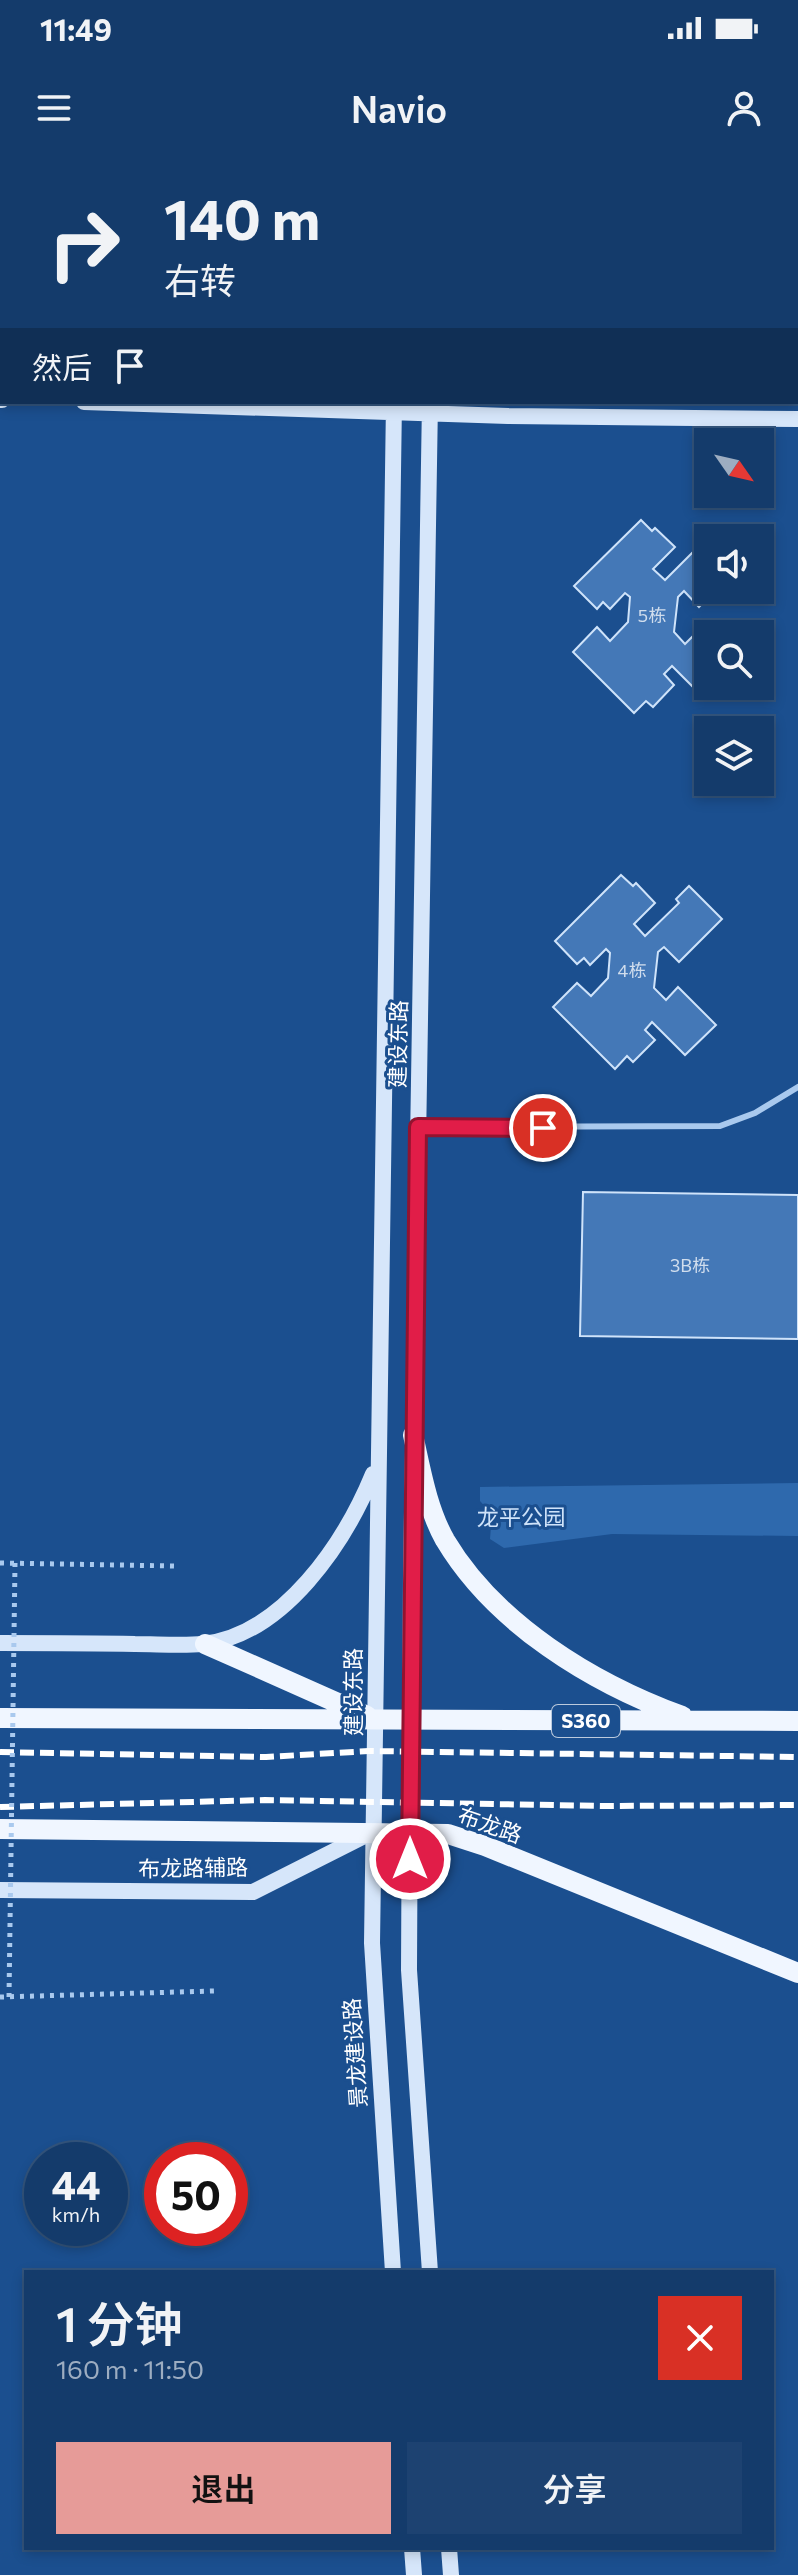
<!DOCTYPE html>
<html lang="zh">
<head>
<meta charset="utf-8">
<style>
  body { margin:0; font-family:Commissioner,"Noto Sans SC",sans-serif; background:#1d4271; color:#f1f3f6; height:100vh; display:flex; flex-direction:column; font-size:30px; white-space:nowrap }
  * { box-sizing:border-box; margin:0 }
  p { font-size:26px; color:#9dadc1 }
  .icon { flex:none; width:44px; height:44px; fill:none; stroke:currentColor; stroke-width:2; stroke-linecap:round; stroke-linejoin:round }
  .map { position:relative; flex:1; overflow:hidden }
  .drawer { position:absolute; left:24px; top:2110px; width:750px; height:280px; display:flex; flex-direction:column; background:#143b6b; border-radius:0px; box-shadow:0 4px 12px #0003,0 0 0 2px #33557e }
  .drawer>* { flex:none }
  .top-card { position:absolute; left:0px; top:0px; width:798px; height:244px; box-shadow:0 4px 12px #0003,0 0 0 2px #33557e; background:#143b6b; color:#f1f3f6; overflow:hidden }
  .needle { width:52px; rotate:124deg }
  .controls { position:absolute; left:694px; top:268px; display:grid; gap:16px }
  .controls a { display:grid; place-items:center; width:80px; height:80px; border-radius:0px; background:#143b6b; box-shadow:0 4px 12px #0003,0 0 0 2px #33557e; font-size:40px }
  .speed { position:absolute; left:24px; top:1982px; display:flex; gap:16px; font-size:40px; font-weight:700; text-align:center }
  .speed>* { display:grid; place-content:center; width:104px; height:104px; border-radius:50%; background:#143b6b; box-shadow:0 4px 12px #0003,0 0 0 2px #33557e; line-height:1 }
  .speed small { font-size:20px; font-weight:400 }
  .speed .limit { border:12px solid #d22; background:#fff; color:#111 }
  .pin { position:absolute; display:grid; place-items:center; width:68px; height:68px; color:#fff; margin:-34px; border:4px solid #fff; border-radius:50%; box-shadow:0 2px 8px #0007 }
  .me { position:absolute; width:88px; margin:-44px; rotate:0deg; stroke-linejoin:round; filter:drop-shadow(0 0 6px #0008) }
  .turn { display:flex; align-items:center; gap:28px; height:168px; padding:0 32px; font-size:36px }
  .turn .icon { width:104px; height:104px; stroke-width:2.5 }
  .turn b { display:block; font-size:56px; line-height:68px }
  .then { display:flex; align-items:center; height:76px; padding:0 32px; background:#0003; gap:16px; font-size:30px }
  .round { display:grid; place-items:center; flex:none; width:84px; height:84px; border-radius:0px; background:#1d4271 }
  .overview { display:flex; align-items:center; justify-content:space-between; height:136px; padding:0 32px }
  h1 { font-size:48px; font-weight:600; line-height:60px }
  .primary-button { display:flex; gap:16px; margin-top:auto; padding:16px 32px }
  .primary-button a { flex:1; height:92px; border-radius:0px; background:#e69b98; color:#111; font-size:32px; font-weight:600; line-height:92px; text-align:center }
  .primary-button a+a { background:#1d4271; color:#f1f3f6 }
  .status { display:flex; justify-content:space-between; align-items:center; height:56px; padding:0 40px; background:#143b6b; direction:ltr }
  .status svg { height:22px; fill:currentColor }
  header { display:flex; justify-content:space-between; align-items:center; height:104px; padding:0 32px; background:#143b6b; font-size:36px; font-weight:600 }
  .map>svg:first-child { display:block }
  .green { fill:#2e69ad }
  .building { fill:#4478b7; stroke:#cfe3fa; stroke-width:2 }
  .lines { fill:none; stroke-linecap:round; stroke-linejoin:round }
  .path { stroke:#a9c9ee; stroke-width:5; stroke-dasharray:4 6; stroke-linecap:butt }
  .lane { stroke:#a9c9ee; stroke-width:6 }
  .secondary { stroke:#d6e6fa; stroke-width:16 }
  .primary { stroke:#f0f6ff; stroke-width:20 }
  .rail { stroke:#fff; stroke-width:6; stroke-dasharray:14 6; stroke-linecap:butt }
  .path-bridge { stroke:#a9c9ee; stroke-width:5; stroke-dasharray:4 6; stroke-linecap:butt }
  .route-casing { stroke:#92132f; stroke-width:20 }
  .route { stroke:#e11d48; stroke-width:14 }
  .labels { text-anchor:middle; stroke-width:6; stroke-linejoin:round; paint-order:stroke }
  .number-label { font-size:18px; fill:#d0dded }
  .shield { fill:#1b4f8f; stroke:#bbcadd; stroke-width:2 }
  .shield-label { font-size:20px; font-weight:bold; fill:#fff }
  .street-label { font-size:22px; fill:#fff; stroke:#1b4f8f }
  .park-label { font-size:22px; fill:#cfe3fa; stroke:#1b4f8f }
</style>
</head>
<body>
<div class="status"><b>11:49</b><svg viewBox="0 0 49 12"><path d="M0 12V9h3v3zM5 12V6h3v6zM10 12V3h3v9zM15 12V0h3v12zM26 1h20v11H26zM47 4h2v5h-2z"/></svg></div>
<header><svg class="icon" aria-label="menu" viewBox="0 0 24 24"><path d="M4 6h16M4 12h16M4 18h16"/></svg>Navio<svg class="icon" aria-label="person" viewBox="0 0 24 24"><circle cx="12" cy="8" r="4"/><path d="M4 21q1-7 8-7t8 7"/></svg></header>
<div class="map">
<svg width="798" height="2415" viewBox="0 0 798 2415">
  <rect width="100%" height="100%" fill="#1b4f8f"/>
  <path class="green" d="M 798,1323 L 798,1376 L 612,1374 L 504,1388 L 490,1379 L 492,1354 L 480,1341 L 480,1327 Z"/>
  <path class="building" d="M 572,0 L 778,0 L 572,2 Z
    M 641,360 L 652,371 L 655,368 L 675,387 L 653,409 L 665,420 L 698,387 L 695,384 L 708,371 L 716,378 L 708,378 L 708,430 L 715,430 L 699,447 L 684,431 L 678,437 L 674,472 L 685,484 L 698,471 L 708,481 L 708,526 L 718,526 L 705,539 L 672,506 L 664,514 L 674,525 L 653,547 L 646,541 L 634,553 L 573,492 L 597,467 L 610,481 L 628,462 L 630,437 L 625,433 L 610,449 L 603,442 L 597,449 L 574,426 Z
    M 621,715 L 633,726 L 636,723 L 655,743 L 634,764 L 645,776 L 679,743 L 676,739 L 689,726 L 722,759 L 679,802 L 664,787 L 658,792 L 654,828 L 666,840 L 678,827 L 716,865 L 685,895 L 652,862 L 645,870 L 655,880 L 633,902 L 627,896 L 615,909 L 553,847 L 577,823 L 591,836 L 608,818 L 610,793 L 606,789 L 590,805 L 584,798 L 577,804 L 555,781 Z
    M 583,1032 L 798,1035 L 798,1179 L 580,1176 Z"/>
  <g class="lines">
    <path class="path" d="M 0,1403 L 176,1406
      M 0,1837 L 214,1831"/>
    <path class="lane" d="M 418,967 L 720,966 L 755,953 L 798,927"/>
    <path class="secondary" d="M 397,2 L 397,0
      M 434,2 L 434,0
      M 0,167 L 2,167
      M 796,175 L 798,175
      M 0,240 L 2,240
      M 84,242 L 508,256 L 798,259
      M 430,242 L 411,1415 L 409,1810 L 430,2112
      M 0,1483 C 45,1483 90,1483 135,1484 C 157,1484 181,1486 203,1484 C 284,1475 345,1382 373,1314
      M 0,1730 L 253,1732 L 368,1674
      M 393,2112 L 372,1783 L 394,242
      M 412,2388 L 414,2415
      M 449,2388 L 451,2415"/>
    <path class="primary" d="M 413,1275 C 421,1310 427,1348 445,1380 C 495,1464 592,1523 682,1556
      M 205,1484 L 367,1556
      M 0,1558 L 798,1561
      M 0,1669 L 448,1674 L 485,1686 L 798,1813"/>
    <path class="rail" d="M 0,1592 L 266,1597 L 369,1591 L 798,1597
      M 0,1647 L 265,1640 L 604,1646 L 798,1645"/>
    <path class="path-bridge" d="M 9,1837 L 15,1403"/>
  </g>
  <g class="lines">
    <defs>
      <path id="route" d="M 410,1699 L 418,967 L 543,968"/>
    </defs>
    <use href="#route" class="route-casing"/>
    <use href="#route" class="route"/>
  </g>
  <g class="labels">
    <g class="number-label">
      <text x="652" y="462">5栋</text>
      <text x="632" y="817">4栋</text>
      <text x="690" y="1112">3B栋</text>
    </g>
    <rect class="shield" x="552" y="1545" width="68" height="32" rx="6"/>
    <g class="shield-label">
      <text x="586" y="1568">S360</text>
    </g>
    <g class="street-label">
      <text transform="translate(398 884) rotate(-89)" y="8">建设东路</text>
      <text transform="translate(353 1532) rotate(-90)" y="8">建设东路</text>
      <text transform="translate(490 1665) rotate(19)" y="8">布龙路</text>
      <text transform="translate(193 1708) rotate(-1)" y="8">布龙路辅路</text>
      <text transform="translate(355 1893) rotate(-94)" y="8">景龙建设路</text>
    </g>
    <g class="park-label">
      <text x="521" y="1365">龙平公园</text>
    </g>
  </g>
</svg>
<div class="controls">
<a><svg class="needle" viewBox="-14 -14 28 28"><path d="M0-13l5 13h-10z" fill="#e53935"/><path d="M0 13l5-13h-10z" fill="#9dadc1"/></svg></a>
<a><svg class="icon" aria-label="sound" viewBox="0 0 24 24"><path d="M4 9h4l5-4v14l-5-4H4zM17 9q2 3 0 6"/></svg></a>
<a><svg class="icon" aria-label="search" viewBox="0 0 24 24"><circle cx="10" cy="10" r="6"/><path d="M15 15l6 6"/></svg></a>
<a><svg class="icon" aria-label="layers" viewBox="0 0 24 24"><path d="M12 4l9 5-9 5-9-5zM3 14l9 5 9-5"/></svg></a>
</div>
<div class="speed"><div>44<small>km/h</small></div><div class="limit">50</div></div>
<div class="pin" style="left:543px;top:968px;background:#d93025"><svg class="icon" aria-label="arrive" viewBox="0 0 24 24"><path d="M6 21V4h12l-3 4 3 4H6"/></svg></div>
<svg class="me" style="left:410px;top:1699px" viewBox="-20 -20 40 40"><circle r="17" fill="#e11d48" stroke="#fff" stroke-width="3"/><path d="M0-11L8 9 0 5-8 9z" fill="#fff"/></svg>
<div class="top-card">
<div class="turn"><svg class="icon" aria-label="right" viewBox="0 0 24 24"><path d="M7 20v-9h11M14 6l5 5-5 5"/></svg><div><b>140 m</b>右转</div></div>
<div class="then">然后<svg class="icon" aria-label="arrive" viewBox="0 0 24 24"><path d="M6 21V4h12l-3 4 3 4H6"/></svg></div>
</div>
<section class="drawer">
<div class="overview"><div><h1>1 分钟</h1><p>160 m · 11:50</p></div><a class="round" style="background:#d93025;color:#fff"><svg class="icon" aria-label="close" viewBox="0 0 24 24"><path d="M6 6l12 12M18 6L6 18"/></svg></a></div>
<div class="primary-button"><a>退出</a><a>分享</a></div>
</section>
</div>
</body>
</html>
